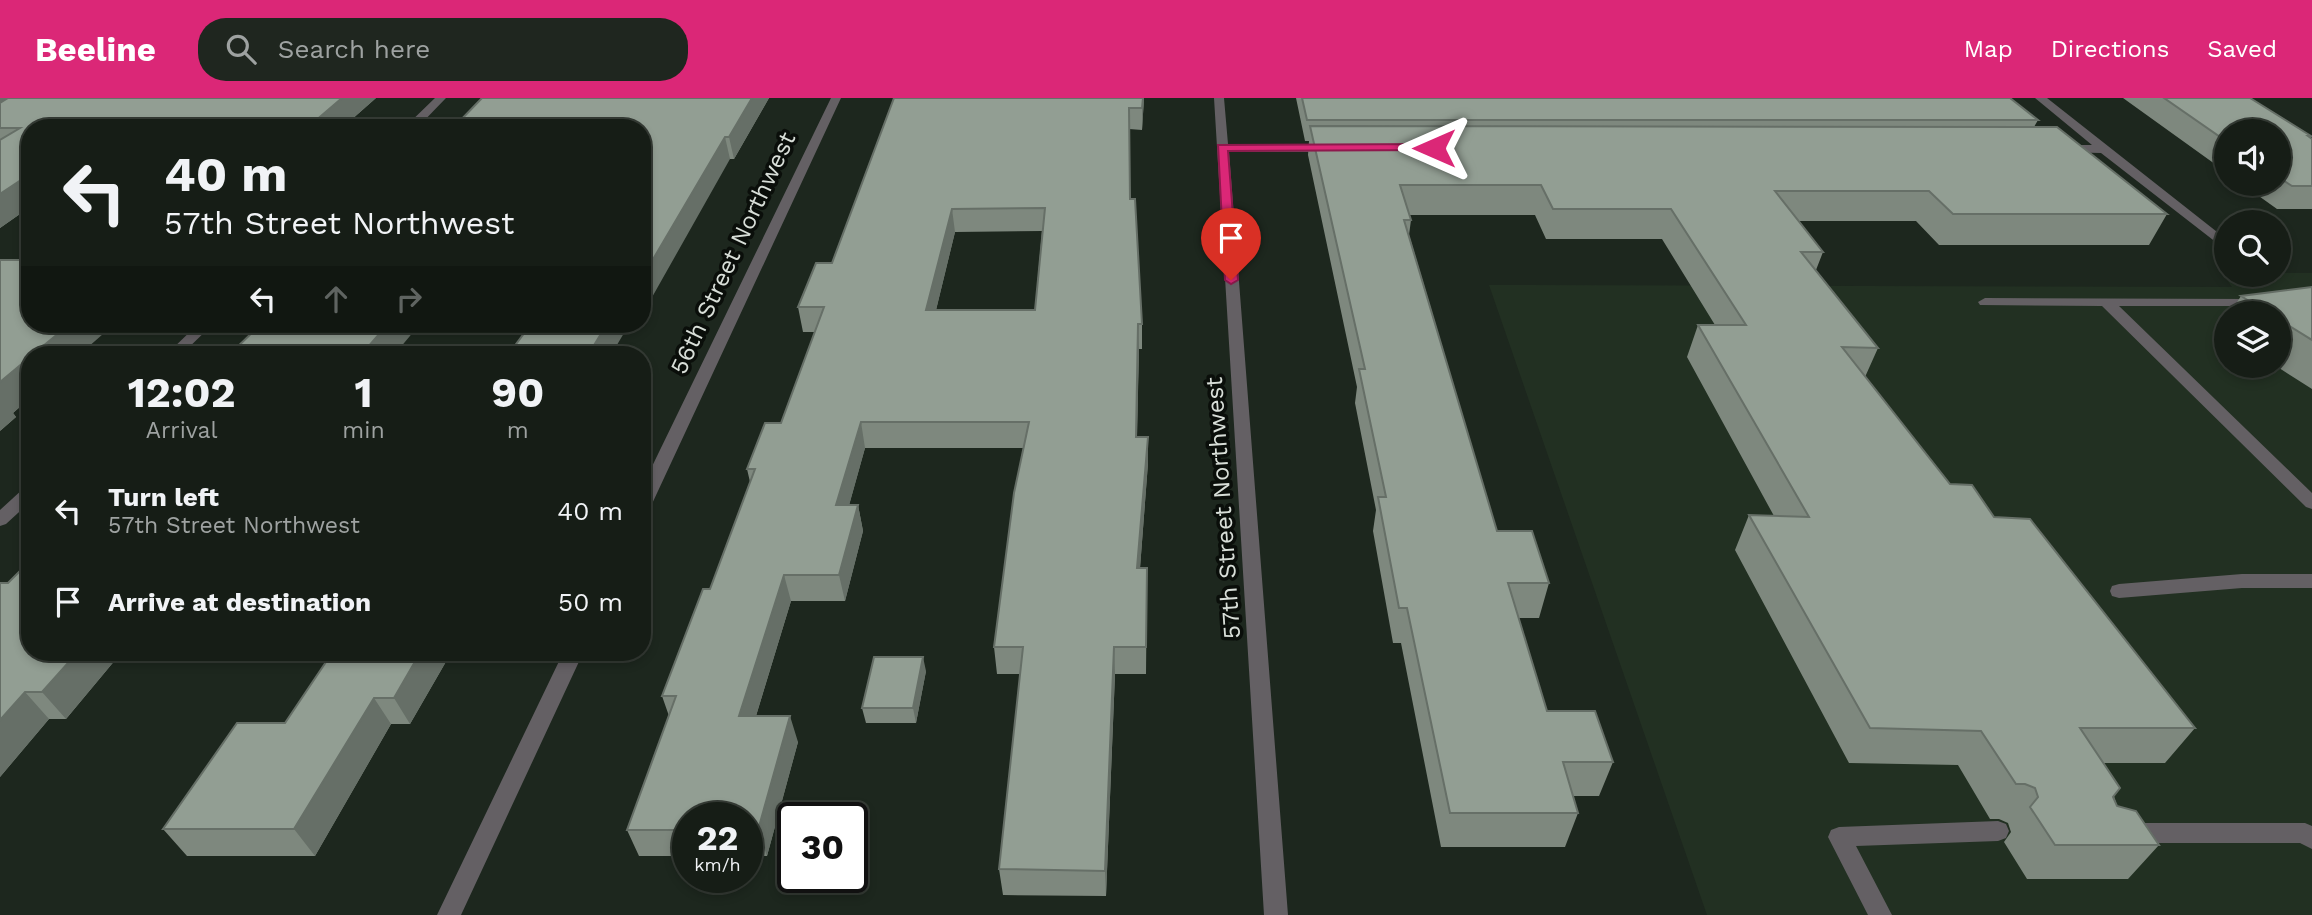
<!DOCTYPE html>
<html lang="en">
<head>
<meta charset="utf-8">
<style>
  body { margin:0; font-family:"Work Sans",sans-serif; background:#1f261f; color:#f1f3f6; height:100vh; display:flex; flex-direction:column; font-size:26px; white-space:nowrap }
  * { box-sizing:border-box; margin:0 }
  p { font-size:23px; color:#9ea2a1 }
  .icon { flex:none; width:38px; height:38px; fill:none; stroke:currentColor; stroke-width:2; stroke-linecap:round; stroke-linejoin:round }
  .map { position:relative; flex:1; overflow:hidden }
  .details { position:absolute; left:21px; top:248px; width:630px; height:315px; display:flex; flex-direction:column; background:#161d16; border-radius:28px; box-shadow:0 4px 10px #0003,0 0 0 2px #353b35 }
  .details>* { flex:none }
  .banner { position:absolute; left:21px; top:21px; width:630px; height:214px; border-radius:28px; box-shadow:0 4px 10px #0003,0 0 0 2px #353b35; background:#161d16; color:#f1f3f6; overflow:hidden }
  .tools { position:absolute; left:2214px; top:21px; display:grid; gap:14px }
  .tools a { display:grid; place-items:center; width:77px; height:77px; border-radius:50%; background:#161d16; box-shadow:0 4px 10px #0003,0 0 0 2px #353b35; font-size:35px }
  .speed { position:absolute; left:672px; top:704px; display:flex; gap:14px; font-size:35px; font-weight:700; text-align:center }
  .speed>* { display:grid; place-content:center; width:91px; height:91px; border-radius:50%; background:#161d16; box-shadow:0 4px 10px #0003,0 0 0 2px #353b35; line-height:1 }
  .speed small { font-size:18px; font-weight:400 }
  .speed .limit { border:4px solid #111; border-radius:10px; background:#fff; color:#111 }
  .pin { position:absolute; display:grid; place-items:center; width:60px; height:60px; color:#fff; margin:-72px -30px; border-radius:50% 50% 50% 0; rotate:-45deg; box-shadow:0 0 7px #0007 }
  .pin .icon { rotate:45deg }
  .me { position:absolute; width:77px; margin:-38px; rotate:270deg; stroke-linejoin:round; filter:drop-shadow(0 0 5px #0008) }
  .turn { display:flex; align-items:center; gap:24px; height:147px; padding:0 28px; font-size:32px }
  .turn .icon { width:91px; height:91px; stroke-width:2.5 }
  .turn b { display:block; font-size:49px; line-height:60px }
  .lanes { display:flex; align-items:center; height:66px; padding:0 28px; background:#0003; justify-content:center; gap:35px; direction:ltr }
  .lanes .off { opacity:.35 }
  .eta { display:flex; justify-content:space-evenly; align-items:center; height:119px; text-align:center }
  .eta b { font-size:42px; font-weight:700; line-height:49px }
  ul { padding:0; list-style:none }
  li { display:flex; align-items:center; gap:21px; height:91px; padding:0 28px }
  li div { flex:1 }
  li b { display:block; font-size:26px }
  li em { font-style:normal }
  header { display:flex; align-items:center; gap:42px; box-sizing:border-box; height:98px; padding:0 35px; background:#db2777; color:#fff }
  header strong { font-size:33px }
  nav { display:flex; gap:38px; margin-inline-start:auto; font-size:24px }
  .search { width:490px; height:63px; background:#1f261f; display:flex; align-items:center; gap:18px; box-sizing:border-box; padding:0 24px; border-radius:28px; color:#9ea2a1; font-size:26px }
  .map>svg:first-child { display:block }
  .built { fill:#223022; fill-rule:evenodd }
  .lines { fill:none; stroke-linecap:round; stroke-linejoin:round }
  .service { fill:#646064; fill-rule:evenodd }
  .minor { fill:#646064; fill-rule:evenodd }
  .wall { fill:#7e887e; fill-rule:evenodd }
  .shaded-wall { fill:#666f67 }
  .building { fill:#929e93; stroke:#666f67; stroke-width:2; fill-rule:evenodd }
  .route { fill:#db2777; stroke:#8e194d; stroke-width:2 }
  .labels { text-anchor:middle; stroke-width:7; stroke-linejoin:round; paint-order:stroke }
  .street-label { font-size:24px; fill:#d8ded8; stroke:#0a0e0a }
</style>
</head>
<body>
<header>
<strong>Beeline</strong>
<div class="search"><svg class="icon" aria-label="search" viewBox="0 0 24 24"><circle cx="10" cy="10" r="6"/><path d="M15 15l6 6"/></svg>Search here</div>
<nav><a>Map</a><a>Directions</a><a>Saved</a></nav>
</header>
<div class="map">
<svg width="2312" height="817" viewBox="0 0 2312 817">
  <rect width="100%" height="100%" fill="#1d271e"/>
  <path class="built" d="M 2279,175 L 2312,175 L 2312,817 L 1707,817 L 1489,187 L 2232,189 L 2223,176 ZM 2226,215 L 2278,215 L 2278,268 L 2226,268 Z"/>
  <g class="lines">
    <path class="service" d="M 1985,200 L 2251,201 L 2253,204 L 2246,208 L 2119,208 L 2312,395 L 2312,411 L 2306,409 L 2102,208 L 1980,207 L 1978,204 Z
      M 2242,476 L 2312,476 L 2312,490 L 2242,490 L 2119,500 L 2112,498 L 2110,493 L 2112,488 L 2119,486 Z
      M 1998,723 L 2006,726 L 2009,733 L 2006,740 L 1998,743 L 1856,748 L 1892,817 L 1868,817 L 1828,739 L 1831,732 L 1839,729 Z
      M 2130,725 L 2305,725 L 2312,728 L 2312,751 L 2300,745 L 2130,745 L 2122,742 L 2119,735 L 2122,728 Z"/>
    <path class="minor" d="M 435,0 L 446,0 L 417,30 L 404,30 Z
      M 831,0 L 841,0 L 651,408 L 642,414 L 642,389 Z
      M 1214,0 L 1224,0 L 1228,46 L 1331,46 L 1337,50 L 1331,54 L 1229,54 L 1288,817 L 1264,817 Z
      M 2035,0 L 2047,0 L 2226,141 L 2226,152 L 2101,55 L 2058,54 L 2058,48 L 2062,47 L 2092,47 Z
      M 198,226 L 213,226 L 181,257 L 166,257 Z
      M 30,388 L 30,404 L 6,426 L 0,428 L 0,412 L 24,390 Z
      M 563,555 L 583,555 L 461,817 L 437,817 Z"/>
  </g>
  <path class="wall" d="M 0,0 L 376,0 L 342,30 L 30,30 L 30,109 L 0,130 Z
    M 482,0 L 769,0 L 734,61 L 730,61 L 642,30 Z
    M 894,0 L 1144,0 L 1142,32 L 1129,31 L 1130,101 L 1142,226 L 1142,251 L 1139,251 L 1137,339 L 1148,339 L 1148,365 L 1140,470 L 1147,470 L 1146,576 L 1115,576 L 1106,798 L 1003,797 L 999,771 L 1020,576 L 997,576 L 994,549 L 1024,350 L 865,350 L 849,407 L 858,407 L 863,433 L 845,503 L 791,503 L 756,618 L 798,644 L 767,758 L 747,758 L 747,719 L 688,719 L 688,758 L 639,758 L 627,732 L 669,618 L 662,598 L 710,491 L 750,384 L 747,371 L 781,325 L 815,234 L 803,234 L 798,209 L 832,165 ZM 1042,133 L 1035,212 L 936,212 L 955,134 Z
    M 1296,0 L 2010,0 L 2038,22 L 2034,29 L 2167,116 L 2149,147 L 1939,147 L 1916,123 L 1799,123 L 1823,154 L 1816,172 L 1878,250 L 1865,279 L 1950,386 L 1994,419 L 2195,630 L 2165,665 L 2104,665 L 2117,708 L 2159,747 L 2128,781 L 2027,781 L 2004,744 L 2011,734 L 2008,725 L 1999,721 L 1990,721 L 1958,667 L 1849,665 L 1735,452 L 1749,417 L 1774,418 L 1687,259 L 1698,227 L 1715,227 L 1662,141 L 1546,141 L 1535,117 L 1409,117 L 1411,122 L 1409,137 L 1497,433 L 1549,485 L 1539,520 L 1519,520 L 1547,613 L 1613,664 L 1599,698 L 1573,698 L 1578,715 L 1565,749 L 1441,749 L 1401,545 L 1393,545 L 1373,433 L 1376,412 L 1355,305 L 1357,289 L 1308,57 L 1309,43 L 1305,43 Z
    M 2123,0 L 2250,0 L 2311,38 L 2310,40 L 2312,41 L 2312,111 L 2277,111 L 2242,86 L 2278,86 L 2278,33 L 2226,33 L 2226,74 Z
    M 2312,189 L 2312,291 L 2276,268 L 2278,268 L 2278,215 L 2230,215 L 2241,198 Z
    M 2226,221 L 2226,235 L 2220,231 Z
    M 30,226 L 122,226 L 118,229 L 111,229 L 30,257 L 30,300 L 13,315 L 16,319 L 0,333 Z
    M 531,226 L 638,226 L 635,230 Z
    M 0,485 L 8,485 L 30,555 L 121,555 L 66,621 L 49,621 L 0,679 Z
    M 325,555 L 451,555 L 410,626 L 391,626 L 315,758 L 187,758 L 163,731 L 285,625 L 331,556 L 326,556 Z
    M 926,573 L 916,625 L 866,625 L 862,610 Z"/>
  <path class="shaded-wall" d="M 0,0 L 35,0 L 0,21 Z
    M 342,0 L 376,0 L 342,30 L 307,30 Z
    M 752,0 L 769,0 L 734,61 L 729,39 Z
    M 1143,0 L 1144,0 L 1142,32 L 1142,10 Z
    M 725,39 L 730,61 L 642,217 L 642,180 Z
    M 30,76 L 30,109 L 0,130 L 0,96 Z
    M 952,111 L 955,134 L 930,237 L 926,212 Z
    M 70,226 L 109,226 L 111,229 L 79,257 L 32,257 Z
    M 388,226 L 420,226 L 394,257 L 361,257 Z
    M 607,226 L 626,226 L 627,230 L 611,257 L 588,257 Z
    M 1138,226 L 1139,251 L 1136,364 L 1136,339 Z
    M 30,259 L 30,300 L 13,315 L 16,319 L 0,333 L 0,284 Z
    M 861,324 L 865,350 L 842,433 L 836,407 Z
    M 1148,339 L 1148,365 L 1138,497 L 1137,470 Z
    M 858,407 L 863,433 L 845,503 L 839,477 Z
    M 784,477 L 791,503 L 748,644 L 739,618 Z
    M 1114,549 L 1115,576 L 1106,798 L 1105,773 Z
    M 77,555 L 121,555 L 66,621 L 42,594 Z
    M 420,555 L 451,555 L 410,626 L 394,600 Z
    M 923,559 L 926,573 L 916,625 L 913,610 Z
    M 25,594 L 49,621 L 0,679 L 0,622 Z
    M 374,600 L 391,626 L 315,758 L 294,731 Z
    M 790,618 L 798,644 L 767,758 L 758,732 Z"/>
  <path class="building" d="M 8,0 L 342,0 L 307,30 L 30,30 L 30,76 L 0,96 L 0,42 L 20,30 L 0,30 L 0,5 Z
    M 482,0 L 752,0 L 729,39 L 725,39 L 642,180 L 642,30 L 453,30 Z
    M 894,0 L 1143,0 L 1142,10 L 1129,10 L 1130,101 L 1135,101 L 1142,226 L 1138,226 L 1136,339 L 1148,339 L 1137,470 L 1147,470 L 1146,549 L 1114,549 L 1105,773 L 999,771 L 1023,549 L 994,549 L 1014,395 L 1029,324 L 861,324 L 836,407 L 858,407 L 839,477 L 784,477 L 739,618 L 790,618 L 758,732 L 747,732 L 747,719 L 688,719 L 688,732 L 627,732 L 676,598 L 662,598 L 703,491 L 710,491 L 755,371 L 747,371 L 765,325 L 781,325 L 824,209 L 798,209 L 816,165 L 832,165 ZM 1045,110 L 1035,212 L 926,212 L 952,111 Z
    M 1302,0 L 2010,0 L 2038,22 L 1307,22 Z
    M 2164,0 L 2250,0 L 2311,38 L 2308,38 L 2312,41 L 2312,88 L 2292,88 L 2278,79 L 2278,33 L 2226,33 L 2226,43 Z
    M 1310,28 L 2057,29 L 2167,116 L 1953,116 L 1929,93 L 1775,93 L 1823,154 L 1801,154 L 1878,250 L 1842,249 L 1950,386 L 1972,387 L 1994,419 L 2030,421 L 2195,630 L 2080,630 L 2120,690 L 2113,699 L 2117,708 L 2136,713 L 2159,747 L 2055,747 L 2030,709 L 2038,699 L 2035,690 L 2025,686 L 2016,686 L 1981,633 L 1870,630 L 1749,417 L 1809,419 L 1698,227 L 1746,227 L 1671,111 L 1553,111 L 1541,87 L 1400,87 L 1411,122 L 1404,122 L 1497,433 L 1532,433 L 1549,485 L 1508,485 L 1547,613 L 1595,613 L 1613,664 L 1563,664 L 1578,715 L 1450,715 L 1407,510 L 1399,510 L 1378,399 L 1386,399 L 1359,271 L 1365,271 Z
    M 0,162 L 30,162 L 30,226 L 70,226 L 32,257 L 30,257 L 30,259 L 0,284 Z
    M 2312,189 L 2312,242 L 2278,221 L 2278,215 L 2269,215 L 2241,198 Z
    M 261,226 L 388,226 L 361,257 L 229,257 Z
    M 531,226 L 607,226 L 588,257 L 508,257 Z
    M 30,463 L 30,555 L 77,555 L 42,594 L 25,594 L 0,622 L 0,485 L 8,485 Z
    M 332,555 L 420,555 L 394,600 L 374,600 L 294,731 L 163,731 L 237,625 L 285,625 Z
    M 874,559 L 923,559 L 913,610 L 862,610 Z"/>
  <path class="route" d="M 1434,46 L 1439,50 L 1437,52 L 1228,53 L 1238,182 L 1231,186 L 1225,182 L 1218,47 Z"/>
  <g class="labels">
    <g class="street-label">
      <text transform="translate(733 155) rotate(-65)" y="8">56th Street Northwest</text>
      <text transform="translate(1223 410) rotate(-94)" y="8">57th Street Northwest</text>
    </g>
  </g>
</svg>
<div class="tools">
<a><svg class="icon" aria-label="sound" viewBox="0 0 24 24"><path d="M4 9h4l5-4v14l-5-4H4zM17 9q2 3 0 6"/></svg></a>
<a><svg class="icon" aria-label="search" viewBox="0 0 24 24"><circle cx="10" cy="10" r="6"/><path d="M15 15l6 6"/></svg></a>
<a><svg class="icon" aria-label="layers" viewBox="0 0 24 24"><path d="M12 4l9 5-9 5-9-5zM3 14l9 5 9-5"/></svg></a>
</div>
<div class="speed"><div>22<small>km/h</small></div><div class="limit">30</div></div>
<div class="pin" style="left:1231px;top:182px;background:#d93025"><svg class="icon" aria-label="arrive" viewBox="0 0 24 24"><path d="M6 21V4h12l-3 4 3 4H6"/></svg></div>
<svg class="me" style="left:1434px;top:50px" viewBox="-20 -20 40 40"><path d="M0-17L14 15 0 8-14 15z" fill="#db2777" stroke="#fff" stroke-width="4"/></svg>
<div class="banner">
<div class="turn"><svg class="icon" aria-label="left" viewBox="0 0 24 24"><path d="M17 20v-9H6M10 6l-5 5 5 5"/></svg><div><b>40 m</b>57th Street Northwest</div></div>
<div class="lanes"><svg class="icon" aria-label="left" viewBox="0 0 24 24"><path d="M17 20v-9H6M10 6l-5 5 5 5"/></svg><svg class="icon off" aria-label="ahead" viewBox="0 0 24 24"><path d="M12 20V5M6 11l6-6 6 6"/></svg><svg class="icon off" aria-label="right" viewBox="0 0 24 24"><path d="M7 20v-9h11M14 6l5 5-5 5"/></svg></div>
</div>
<section class="details">
<div class="eta">
<div><b>12:02</b><p>Arrival</p></div>
<div><b>1</b><p>min</p></div>
<div><b>90</b><p>m</p></div>
</div>
<ul>
<li><svg class="icon" aria-label="left" viewBox="0 0 24 24"><path d="M17 20v-9H6M10 6l-5 5 5 5"/></svg><div><b>Turn left</b><p>57th Street Northwest</p></div><em>40 m</em></li>
<li><svg class="icon" aria-label="arrive" viewBox="0 0 24 24"><path d="M6 21V4h12l-3 4 3 4H6"/></svg><div><b>Arrive at destination</b></div><em>50 m</em></li>
</ul>
</section>
</div>
</body>
</html>
